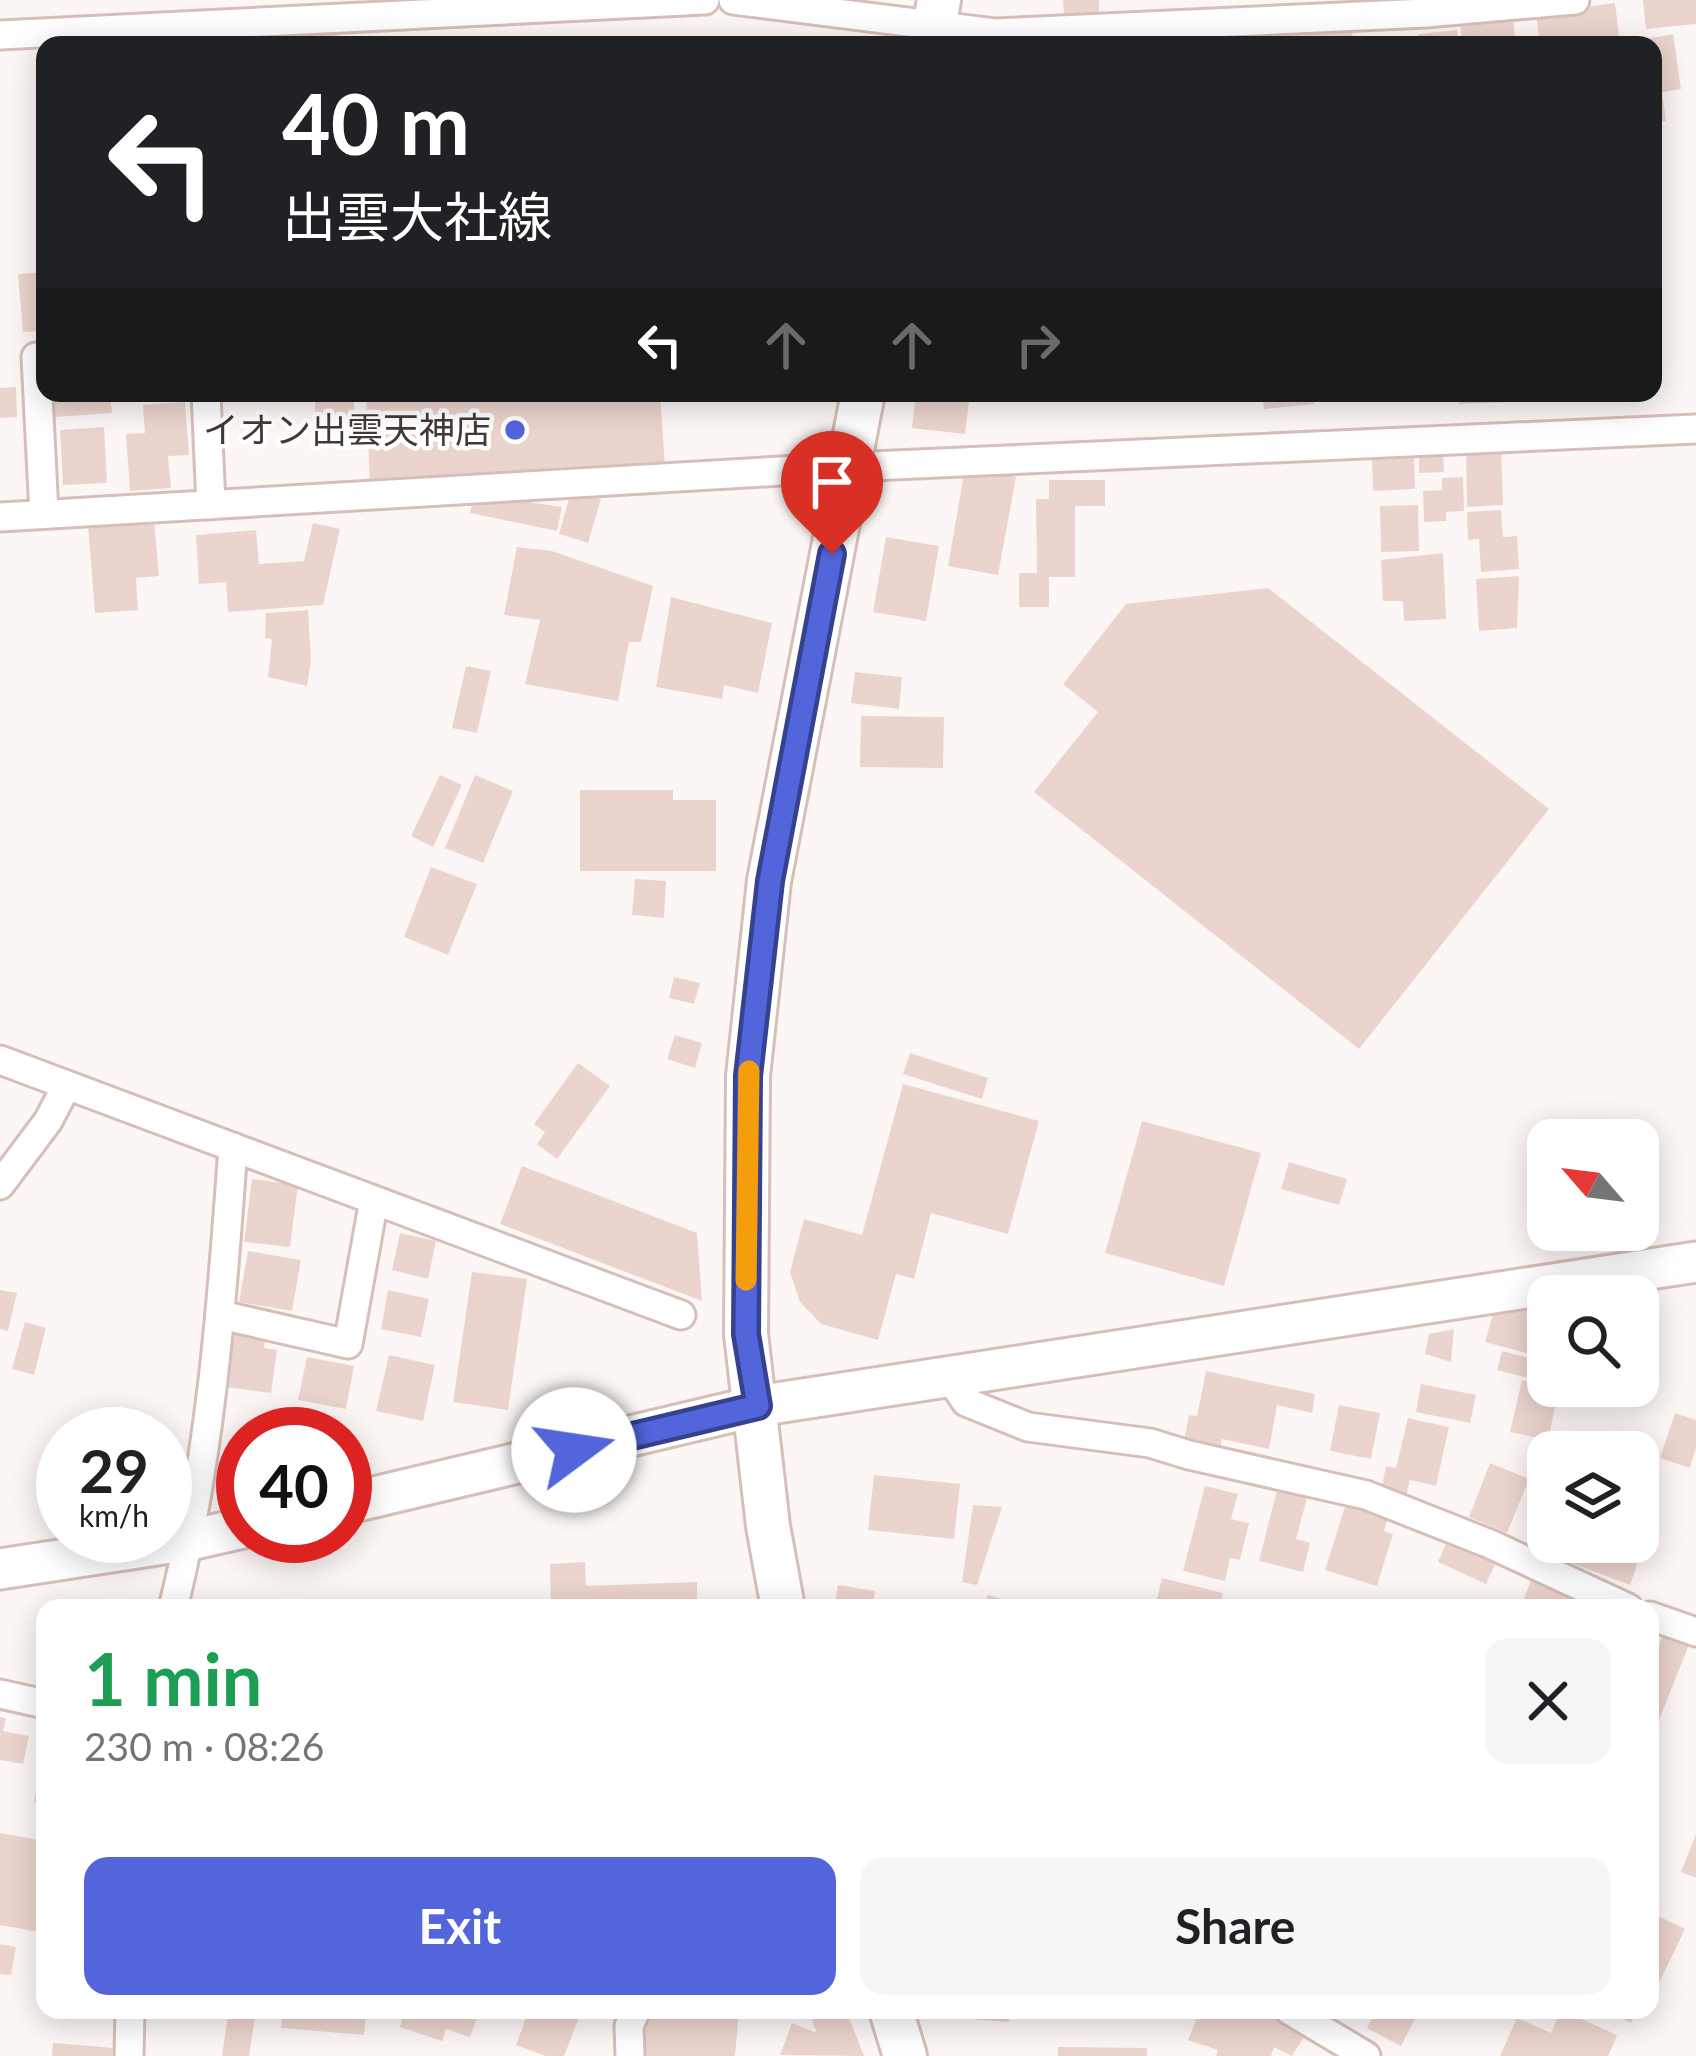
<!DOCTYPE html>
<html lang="en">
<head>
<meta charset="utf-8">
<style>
  body { margin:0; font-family:Lato,"Noto Sans JP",sans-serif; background:#f6f6f6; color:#202124; height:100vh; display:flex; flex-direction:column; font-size:45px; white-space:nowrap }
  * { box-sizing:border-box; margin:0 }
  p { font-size:39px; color:#757577 }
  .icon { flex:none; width:66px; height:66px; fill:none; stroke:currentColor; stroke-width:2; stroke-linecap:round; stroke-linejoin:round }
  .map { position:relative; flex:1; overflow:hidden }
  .side { position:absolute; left:36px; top:1599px; width:1623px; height:420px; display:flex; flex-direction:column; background:#fff; border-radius:24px; box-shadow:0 6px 30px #0003 }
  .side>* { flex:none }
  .banner { position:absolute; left:36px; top:36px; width:1626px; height:366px; border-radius:24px; box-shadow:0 6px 30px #0003; background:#202124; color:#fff; overflow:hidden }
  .needle { width:78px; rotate:298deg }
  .controls { position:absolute; left:1527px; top:1119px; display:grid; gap:24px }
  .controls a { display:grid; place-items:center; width:132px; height:132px; border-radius:24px; background:#fff; box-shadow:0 6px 30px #0003; font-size:60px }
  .speed { position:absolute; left:36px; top:1407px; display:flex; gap:24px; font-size:60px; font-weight:700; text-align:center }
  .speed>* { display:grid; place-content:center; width:156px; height:156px; border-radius:50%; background:#fff; box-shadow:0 6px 30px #0003; line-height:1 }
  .speed small { font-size:30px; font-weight:400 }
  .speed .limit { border:18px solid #d22; background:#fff; color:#111 }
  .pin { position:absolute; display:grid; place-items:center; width:102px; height:102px; color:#fff; margin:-123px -51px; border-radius:50% 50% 50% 0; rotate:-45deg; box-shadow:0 0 12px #0007 }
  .pin .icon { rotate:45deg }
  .me { position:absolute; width:132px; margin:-66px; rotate:76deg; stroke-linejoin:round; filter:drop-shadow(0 0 9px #0008) }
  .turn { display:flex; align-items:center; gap:42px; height:252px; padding:0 48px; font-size:54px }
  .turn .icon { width:156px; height:156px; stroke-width:2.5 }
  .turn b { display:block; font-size:84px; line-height:102px }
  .lanes { display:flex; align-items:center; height:114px; padding:0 48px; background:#0003; justify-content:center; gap:60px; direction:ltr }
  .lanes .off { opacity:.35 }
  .round { display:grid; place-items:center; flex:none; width:126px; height:126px; border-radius:24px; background:#f6f6f6 }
  .summary { display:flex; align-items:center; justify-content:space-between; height:204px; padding:0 48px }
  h1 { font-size:72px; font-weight:700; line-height:90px; color:#1e9e55 }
  .primary-button { display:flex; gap:24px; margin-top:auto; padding:24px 48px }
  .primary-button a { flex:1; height:138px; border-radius:24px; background:#5365db; color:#fff; font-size:48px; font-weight:700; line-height:138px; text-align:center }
  .primary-button a+a { background:#f6f6f6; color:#202124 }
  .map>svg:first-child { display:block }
  .building { fill:#ecd4ce }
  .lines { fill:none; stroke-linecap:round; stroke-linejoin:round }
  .street-casing { stroke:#d7bfb9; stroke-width:33 }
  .secondary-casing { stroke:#d7bfb9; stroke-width:45 }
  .primary-casing { stroke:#d7bfb9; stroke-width:48 }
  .street { stroke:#fff; stroke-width:27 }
  .secondary { stroke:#fff; stroke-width:39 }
  .primary { stroke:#fff; stroke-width:42 }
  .route-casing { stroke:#36428e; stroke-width:30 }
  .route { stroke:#5365db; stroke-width:21 }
  .slow { stroke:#f59e0b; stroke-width:21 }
  .poi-dot { fill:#5365db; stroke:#fff; stroke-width:4.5 }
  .labels { text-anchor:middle; stroke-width:9; stroke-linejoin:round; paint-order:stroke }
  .poi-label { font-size:36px; fill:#433937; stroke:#fff; text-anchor:end }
</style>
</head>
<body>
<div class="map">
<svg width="1696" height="2056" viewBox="0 0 1696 2056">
  <rect width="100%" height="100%" fill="#fcf7f5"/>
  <path class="building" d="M 1063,0 L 1099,0 L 1099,13 L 1064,14 Z
    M 1643,0 L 1696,0 L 1696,24 L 1646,29 Z
    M 1615,3 L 1620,44 L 1673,34 L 1681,89 L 1662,92 L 1666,121 L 1653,123 L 1653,45 L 1540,45 L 1536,14 Z
    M 1513,16 L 1516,45 L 1463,45 L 1460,22 Z
    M 1352,29 L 1353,45 L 1304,45 L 1303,33 Z
    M 336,30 L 338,45 L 295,45 L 294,35 Z
    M 1300,30 L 1301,45 L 1170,45 L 1170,37 Z
    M 1457,30 L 1458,45 L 1419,45 L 1418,34 Z
    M 1139,38 L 1140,45 L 1064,45 L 1064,41 Z
    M 45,272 L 45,331 L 23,332 L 18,274 Z
    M 16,387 L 17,417 L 0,418 L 0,388 Z
    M 52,393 L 110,393 L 112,413 L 54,417 Z
    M 354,393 L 354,423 L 315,424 L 315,394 Z
    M 366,393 L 660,393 L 665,467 L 370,486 Z
    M 916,393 L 970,393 L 965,434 L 912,428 Z
    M 1262,393 L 1313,393 L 1314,404 L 1264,409 Z
    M 1458,393 L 1512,393 L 1512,402 L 1459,404 Z
    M 185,402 L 189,455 L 168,456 L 171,488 L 130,491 L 126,434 L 145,433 L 143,405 Z
    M 104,427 L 107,483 L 63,485 L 60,430 Z
    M 1501,445 L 1503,505 L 1467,507 L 1466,446 Z
    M 1443,447 L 1444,472 L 1419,473 L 1419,448 Z
    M 1414,456 L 1415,489 L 1373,491 L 1372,458 Z
    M 965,468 L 1016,477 L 998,575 L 948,566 Z
    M 1463,477 L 1464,511 L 1446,512 L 1446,521 L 1424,522 L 1423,491 L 1442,490 L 1442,478 Z
    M 1049,480 L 1105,480 L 1105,506 L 1075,506 L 1075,577 L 1049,577 L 1049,607 L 1019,607 L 1019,573 L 1037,573 L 1036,499 L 1049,499 Z
    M 571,491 L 601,499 L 588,543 L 559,534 Z
    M 474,494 L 562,507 L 557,531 L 470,513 Z
    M 1418,505 L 1419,551 L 1381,552 L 1380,506 Z
    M 1501,510 L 1503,537 L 1517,536 L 1519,569 L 1481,572 L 1479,539 L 1468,540 L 1467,512 Z
    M 154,520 L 159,576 L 136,578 L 138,610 L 95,613 L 88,525 Z
    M 313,523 L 340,529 L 323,605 L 228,612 L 226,582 L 199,584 L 196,535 L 256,530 L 259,564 L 304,561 Z
    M 886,537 L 939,546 L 926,621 L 873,612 Z
    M 517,547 L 552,551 L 653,586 L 641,642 L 629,642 L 618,701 L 525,684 L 540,620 L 504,615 Z
    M 1443,553 L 1446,619 L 1404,621 L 1403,601 L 1383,601 L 1381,560 Z
    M 1519,576 L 1517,628 L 1479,631 L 1476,579 Z
    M 1268,588 L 1549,809 L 1359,1049 L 1034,792 L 1098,712 L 1063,684 L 1126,604 Z
    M 671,597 L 772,623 L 758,693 L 724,685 L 722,699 L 656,687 Z
    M 308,610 L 311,660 L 307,686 L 268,677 L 272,639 L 265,638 L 266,613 Z
    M 466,666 L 491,671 L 477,733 L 452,728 Z
    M 855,672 L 902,677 L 899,709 L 851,703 Z
    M 861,716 L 944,717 L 943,768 L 860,767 Z
    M 440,775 L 462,785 L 433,847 L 411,836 Z
    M 475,775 L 513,791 L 483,863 L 445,848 Z
    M 580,790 L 673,790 L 673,800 L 716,800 L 716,871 L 580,871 Z
    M 431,867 L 477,884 L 448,955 L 404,937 Z
    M 635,879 L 666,881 L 664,918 L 632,915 Z
    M 674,977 L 700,983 L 694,1004 L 669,998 Z
    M 675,1035 L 702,1043 L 695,1068 L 667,1059 Z
    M 910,1053 L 988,1078 L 982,1099 L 903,1074 Z
    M 578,1063 L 610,1086 L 557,1159 L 537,1144 L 545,1132 L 534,1124 Z
    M 903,1084 L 1039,1121 L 1008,1234 L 931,1213 L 914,1279 L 896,1274 L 878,1340 L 821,1324 L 800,1302 L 790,1272 L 804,1219 L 862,1235 Z
    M 1142,1121 L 1261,1153 L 1224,1286 L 1105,1253 Z
    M 1289,1162 L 1347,1179 L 1339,1205 L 1281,1189 Z
    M 522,1166 L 697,1233 L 702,1301 L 500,1224 Z
    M 252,1179 L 298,1185 L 290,1247 L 244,1242 Z
    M 400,1233 L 436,1241 L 428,1279 L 392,1270 Z
    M 248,1251 L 301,1260 L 292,1311 L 239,1302 Z
    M 472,1272 L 527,1279 L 508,1410 L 453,1402 Z
    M 0,1290 L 17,1293 L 8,1331 L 0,1329 Z
    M 388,1290 L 429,1299 L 421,1337 L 381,1329 Z
    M 1547,1307 L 1548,1359 L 1485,1342 L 1493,1314 Z
    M 25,1322 L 46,1328 L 34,1375 L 12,1369 Z
    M 1454,1329 L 1451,1362 L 1425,1354 L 1429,1334 Z
    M 233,1331 L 266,1335 L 264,1348 L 277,1350 L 271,1393 L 225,1387 Z
    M 1502,1351 L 1544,1362 L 1539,1381 L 1497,1370 Z
    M 389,1355 L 435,1365 L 423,1421 L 376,1411 Z
    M 307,1357 L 354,1366 L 346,1409 L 298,1400 Z
    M 1206,1371 L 1315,1394 L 1312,1413 L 1277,1405 L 1269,1449 L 1222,1439 L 1220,1448 L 1184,1441 L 1189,1415 L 1197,1416 Z
    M 1522,1380 L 1559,1388 L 1548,1440 L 1510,1432 Z
    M 1421,1384 L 1476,1395 L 1470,1423 L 1416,1412 Z
    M 1339,1405 L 1380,1413 L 1371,1459 L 1330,1451 Z
    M 1675,1413 L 1696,1420 L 1696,1448 L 1690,1468 L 1660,1458 Z
    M 1408,1418 L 1449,1427 L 1436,1486 L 1410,1480 L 1406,1496 L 1381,1490 L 1386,1466 L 1396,1468 Z
    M 1490,1463 L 1529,1479 L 1507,1533 L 1469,1517 Z
    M 874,1475 L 960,1484 L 954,1539 L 868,1530 Z
    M 1205,1486 L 1238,1494 L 1231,1519 L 1249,1523 L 1240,1560 L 1230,1558 L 1225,1581 L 1183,1571 Z
    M 1277,1490 L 1307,1498 L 1296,1539 L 1310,1543 L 1303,1572 L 1259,1561 Z
    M 1348,1497 L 1391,1510 L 1384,1531 L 1393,1534 L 1377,1586 L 1325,1570 Z
    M 973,1505 L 1002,1507 L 977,1585 L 962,1582 Z
    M 1449,1537 L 1497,1560 L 1486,1584 L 1438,1562 Z
    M 1555,1542 L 1584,1542 L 1638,1562 L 1630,1585 L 1550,1555 Z
    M 585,1562 L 586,1586 L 697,1582 L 697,1608 L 563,1608 L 562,1603 L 551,1604 L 550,1564 Z
    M 1534,1573 L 1574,1590 L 1566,1608 L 1520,1608 Z
    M 1162,1578 L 1223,1593 L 1220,1608 L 1155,1608 Z
    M 838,1585 L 875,1591 L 872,1608 L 834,1608 Z
    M 988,1595 L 1029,1607 L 1028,1608 L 984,1608 Z
    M 1664,1632 L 1690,1642 L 1657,1725 L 1650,1722 L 1650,1667 Z
    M 0,1717 L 6,1718 L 3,1731 L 29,1736 L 23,1764 L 0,1760 Z
    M 43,1754 L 45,1754 L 45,1804 L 34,1802 Z
    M 0,1833 L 45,1841 L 45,1933 L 0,1925 Z
    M 1696,1834 L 1696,1878 L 1681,1872 Z
    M 1650,1912 L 1685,1929 L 1655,1991 L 1650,1988 Z
    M 0,1944 L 16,1947 L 11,1975 L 0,1974 Z
    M 229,2010 L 256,2010 L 249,2056 L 222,2056 Z
    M 283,2010 L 366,2010 L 364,2035 L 281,2028 Z
    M 405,2010 L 480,2010 L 470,2037 L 446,2029 L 442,2041 L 400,2027 Z
    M 529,2010 L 582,2010 L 564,2056 L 546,2056 L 516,2045 Z
    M 648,2010 L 739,2010 L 735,2056 L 643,2056 Z
    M 822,2010 L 846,2010 L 864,2056 L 780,2055 L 792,2023 L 817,2033 L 810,2015 Z
    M 946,2010 L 1010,2010 L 1009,2022 L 945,2017 Z
    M 1200,2010 L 1237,2014 L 1240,2010 L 1275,2010 L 1309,2029 L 1292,2056 L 1274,2047 L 1271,2056 L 1216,2056 L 1218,2050 L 1188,2040 Z
    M 1376,2010 L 1408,2010 L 1417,2014 L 1401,2046 L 1367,2028 Z
    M 1561,2010 L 1617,2035 L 1608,2056 L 1500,2056 L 1517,2018 L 1551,2033 Z
    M 1605,2010 L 1637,2010 L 1631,2023 Z
    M 53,2043 L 113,2048 L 112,2056 L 52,2056 Z
    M 1058,2047 L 1147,2048 L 1147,2056 L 1058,2056 Z"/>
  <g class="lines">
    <defs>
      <path id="street" d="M 733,0 L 995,33 L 1426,13 L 1575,0
        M 0,35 L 705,0
        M 36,357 L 44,514
        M 206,393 L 211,505
        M 0,517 L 849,467 L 1696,429
        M 0,1060 L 681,1315
        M 0,1185 L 48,1121 L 67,1085
        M 221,1315 L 348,1344 L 374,1200
        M 950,1378 L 966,1402 L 1028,1427 L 1150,1443 L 1189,1455 L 1366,1495 L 1490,1544 L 1628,1608
        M 173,1608 C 211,1457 222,1302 233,1147
        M 1650,1616 L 1696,1632
        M 0,1694 L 45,1704
        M 1289,2010 L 1366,2056
        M 129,2056 L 130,2010
        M 630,2056 L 629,2026 L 636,2010"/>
      <path id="secondary" d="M 345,1504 L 757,1406 L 1696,1262
        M 0,1569 L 190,1540 L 243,1528"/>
      <path id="primary" d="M 931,45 L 939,0
        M 783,1608 L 768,1526 L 746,1334 L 748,1076 L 769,881 L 863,393
        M 891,2010 L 905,2056"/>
    </defs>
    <use href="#street" class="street-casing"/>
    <use href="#secondary" class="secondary-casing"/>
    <use href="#primary" class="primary-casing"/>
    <use href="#street" class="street"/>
    <use href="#secondary" class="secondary"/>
    <use href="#primary" class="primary"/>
  </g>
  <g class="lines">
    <defs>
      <path id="route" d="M 574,1450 L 758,1406 L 746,1334 L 748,1076 L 770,881 L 832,554"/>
    </defs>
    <use href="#route" class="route-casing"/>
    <use href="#route" class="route"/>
    <path class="slow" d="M 746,1280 L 749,1071"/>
  </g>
  <circle class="poi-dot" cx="515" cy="430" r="12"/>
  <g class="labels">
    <g class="poi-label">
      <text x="491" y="443">イオン出雲天神店</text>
    </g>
  </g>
</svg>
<div class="controls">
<a><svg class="needle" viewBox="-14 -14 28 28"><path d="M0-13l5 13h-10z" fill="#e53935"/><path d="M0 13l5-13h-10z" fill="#757577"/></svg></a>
<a><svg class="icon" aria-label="search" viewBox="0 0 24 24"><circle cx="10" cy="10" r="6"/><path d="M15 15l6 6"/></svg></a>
<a><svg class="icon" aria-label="layers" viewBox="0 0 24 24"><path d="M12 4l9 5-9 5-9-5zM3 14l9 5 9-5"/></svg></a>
</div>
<div class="speed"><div>29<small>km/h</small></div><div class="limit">40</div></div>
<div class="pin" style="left:832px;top:554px;background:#d93025"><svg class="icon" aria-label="arrive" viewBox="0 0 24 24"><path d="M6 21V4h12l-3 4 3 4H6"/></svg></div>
<svg class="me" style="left:574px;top:1450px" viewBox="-20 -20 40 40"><circle r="19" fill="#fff"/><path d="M0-13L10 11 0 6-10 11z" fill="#5365db"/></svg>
<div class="banner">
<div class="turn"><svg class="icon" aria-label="left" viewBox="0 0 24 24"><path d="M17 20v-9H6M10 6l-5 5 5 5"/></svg><div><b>40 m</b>出雲大社線</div></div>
<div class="lanes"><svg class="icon" aria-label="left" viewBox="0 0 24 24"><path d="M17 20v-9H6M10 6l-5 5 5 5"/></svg><svg class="icon off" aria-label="ahead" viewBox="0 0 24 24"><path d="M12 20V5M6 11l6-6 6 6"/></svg><svg class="icon off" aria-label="ahead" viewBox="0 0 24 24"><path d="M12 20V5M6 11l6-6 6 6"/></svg><svg class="icon off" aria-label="right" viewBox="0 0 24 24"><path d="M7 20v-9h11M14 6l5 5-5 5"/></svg></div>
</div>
<section class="side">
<div class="summary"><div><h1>1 min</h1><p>230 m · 08:26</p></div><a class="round"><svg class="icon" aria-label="close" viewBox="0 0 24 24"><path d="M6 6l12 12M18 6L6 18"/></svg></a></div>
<div class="primary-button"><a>Exit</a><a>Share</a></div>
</section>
</div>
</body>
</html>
